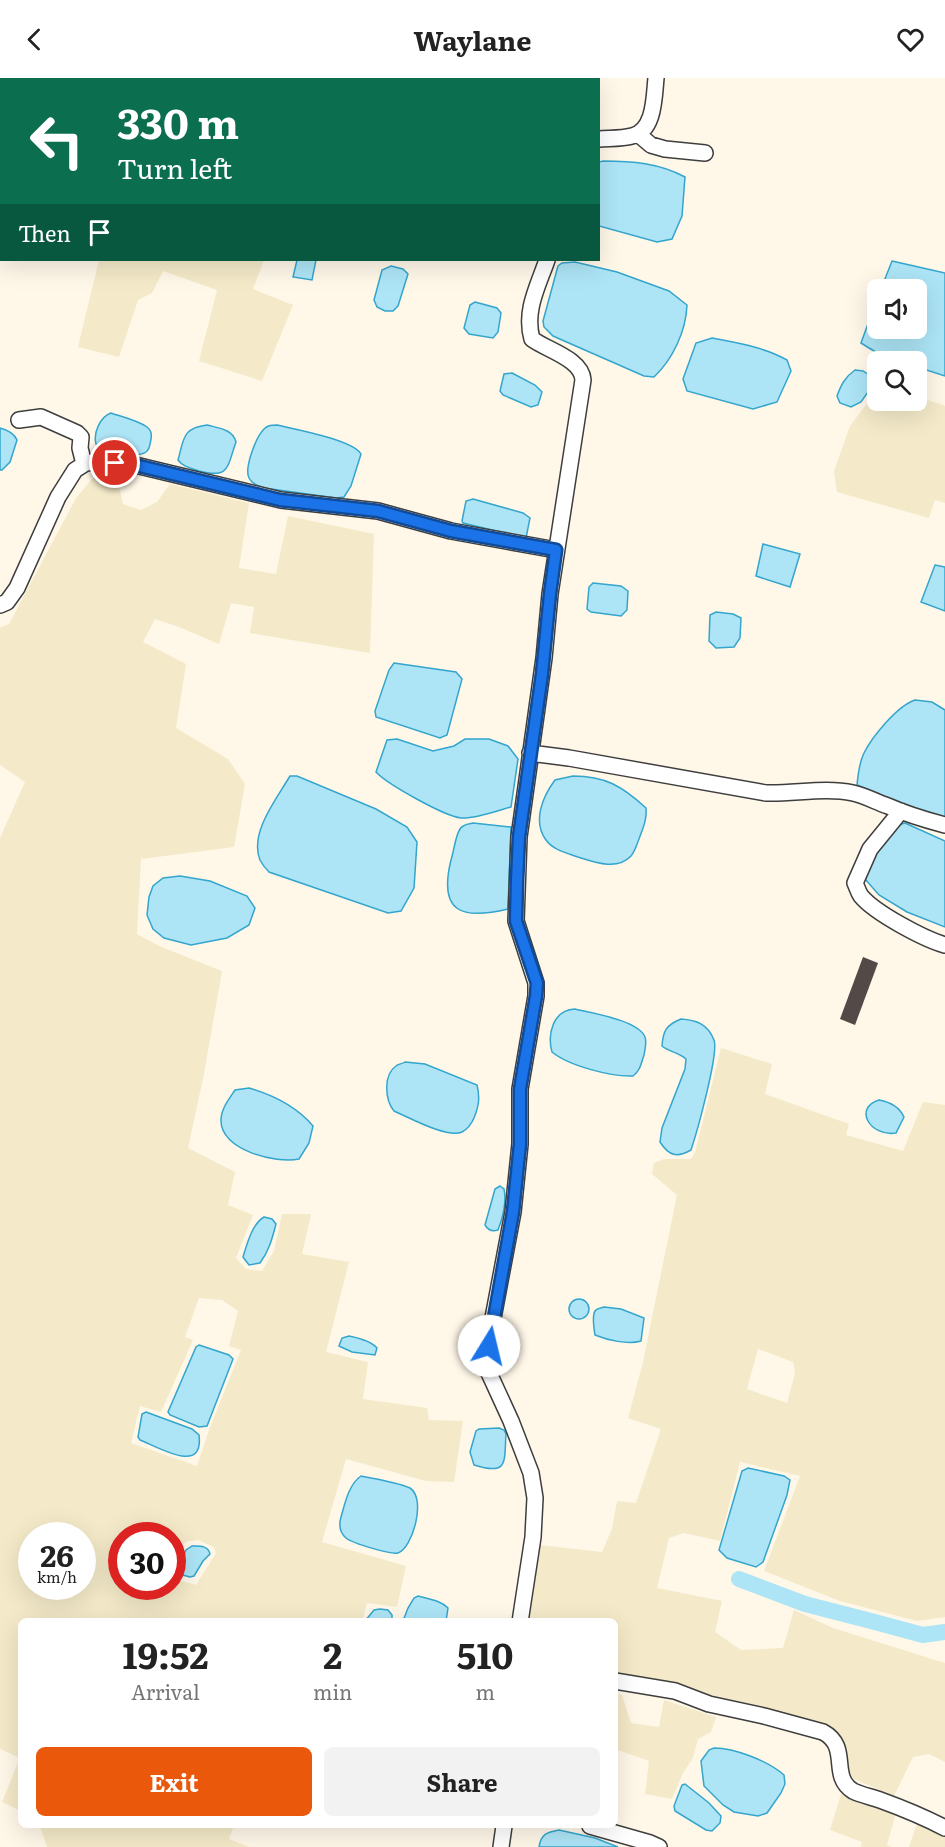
<!DOCTYPE html>
<html lang="en">
<head>
<meta charset="utf-8">
<style>
  body { margin:0; font-family:Literata,serif; background:#f2f2f2; color:#222; height:100vh; display:flex; flex-direction:column; font-size:22px; white-space:nowrap }
  * { box-sizing:border-box; margin:0 }
  p { font-size:20px; color:#767676 }
  .icon { flex:none; width:33px; height:33px; fill:none; stroke:currentColor; stroke-width:2; stroke-linecap:round; stroke-linejoin:round }
  .map { position:relative; flex:1; overflow:hidden }
  .sheet { position:absolute; left:18px; top:1540px; width:600px; height:210px; display:flex; flex-direction:column; background:#fff; border-radius:9px; box-shadow:0 6px 24px #0002 }
  .sheet>* { flex:none }
  .hud { position:absolute; left:0px; top:0px; width:600px; height:183px; box-shadow:0 6px 24px #0002; background:#0b6e4f; color:#fff; overflow:hidden }
  .buttons { position:absolute; left:867px; top:201px; display:grid; gap:12px }
  .buttons a { display:grid; place-items:center; width:60px; height:60px; border-radius:9px; background:#fff; box-shadow:0 6px 24px #0002; font-size:30px }
  .speed { position:absolute; left:18px; top:1444px; display:flex; gap:12px; font-size:30px; font-weight:700; text-align:center }
  .speed>* { display:grid; place-content:center; width:78px; height:78px; border-radius:50%; background:#fff; box-shadow:0 6px 24px #0002; line-height:1 }
  .speed small { font-size:15px; font-weight:400 }
  .speed .limit { border:9px solid #d22; background:#fff; color:#111 }
  .pin { position:absolute; display:grid; place-items:center; width:51px; height:51px; color:#fff; margin:-26px; border:3px solid #fff; border-radius:50%; box-shadow:0 2px 6px #0007 }
  .me { position:absolute; width:66px; margin:-33px; rotate:9deg; stroke-linejoin:round; filter:drop-shadow(0 0 4px #0008) }
  .turn { display:flex; align-items:center; gap:21px; height:126px; padding:0 18px; font-size:27px }
  .turn .icon { width:78px; height:78px; stroke-width:2.5 }
  .turn b { display:block; font-size:42px; line-height:51px }
  .then { display:flex; align-items:center; height:57px; padding:0 18px; background:#0003; gap:12px; font-size:22px }
  .eta { display:flex; justify-content:space-evenly; align-items:center; height:102px; text-align:center }
  .eta b { font-size:36px; font-weight:700; line-height:42px }
  .cta { display:flex; gap:12px; margin-top:auto; padding:12px 18px }
  .cta a { flex:1; height:69px; border-radius:9px; background:#ea580c; color:#fff; font-size:24px; font-weight:700; line-height:69px; text-align:center }
  .cta a+a { background:#f2f2f2; color:#222 }
  header { display:flex; justify-content:space-between; align-items:center; height:78px; padding:0 18px; background:#fff; font-size:27px; font-weight:700 }
  .map>svg:first-child { display:block }
  .farmland { fill:#f4eac9; fill-rule:evenodd }
  .water { fill:#ade5f6; stroke:#34a5cd; stroke-width:1.5 }
  .lines { fill:none; stroke-linecap:round; stroke-linejoin:round }
  .canal { stroke:#ade5f6; stroke-width:16 }
  .building { fill:#534a47 }
  .street-casing { stroke:#3e3e3e; stroke-width:18 }
  .street { stroke:#fff; stroke-width:15 }
  .route-casing { stroke:#114b97; stroke-width:15 }
  .route { stroke:#1a73e8; stroke-width:10 }
</style>
</head>
<body>
<header><svg class="icon" aria-label="back" viewBox="0 0 24 24"><path d="M15 5l-7 7 7 7"/></svg>Waylane<svg class="icon" aria-label="heart" viewBox="0 0 24 24"><path d="M12 20l-8-8c-3-5 5-10 8-4 3-6 11-1 8 4z"/></svg></header>
<div class="map">
<svg width="945" height="1769" viewBox="0 0 945 1769">
  <rect width="100%" height="100%" fill="#fff7e8"/>
  <path class="farmland" d="M 62,0 L 476,0 L 476,2 L 61,1 Z
    M 99,182 L 264,182 L 253,211 L 293,227 L 262,303 L 199,283 L 217,212 L 163,193 L 152,215 L 138,222 L 119,279 L 78,269 Z
    M 877,312 L 878,322 L 916,322 L 917,318 L 945,328 L 945,425 L 935,422 L 929,440 L 837,414 L 834,393 L 850,348 Z
    M 103,398 L 117,398 L 123,426 L 141,432 L 157,424 L 170,406 L 249,425 L 239,490 L 276,496 L 288,438 L 374,456 L 370,575 L 250,555 L 254,529 L 231,525 L 219,566 L 179,549 L 155,541 L 143,564 L 186,586 L 176,650 L 228,681 L 245,706 L 234,769 L 141,781 L 137,856 L 159,868 L 222,893 L 204,996 L 188,1070 L 235,1094 L 228,1127 L 253,1137 L 236,1180 L 246,1191 L 262,1193 L 274,1173 L 282,1136 L 311,1136 L 302,1176 L 349,1184 L 326,1274 L 368,1284 L 363,1321 L 427,1330 L 429,1342 L 463,1343 L 454,1404 L 426,1403 L 346,1381 L 322,1464 L 406,1488 L 397,1529 L 367,1525 L 362,1544 L 21,1544 L 21,1733 L 2,1724 L 20,1680 L 0,1671 L 0,760 L 25,704 L 0,687 L 0,550 L 9,546 L 76,420 L 92,401 ZM 199,1220 L 222,1222 L 238,1233 L 229,1268 L 241,1272 L 210,1349 L 197,1388 L 131,1365 L 140,1328 L 161,1334 L 193,1262 L 185,1259 ZM 32,1458 L 82,1458 L 82,1509 L 32,1509 ZM 122,1458 L 172,1458 L 173,1493 L 185,1464 L 198,1462 L 214,1469 L 216,1475 L 196,1507 L 174,1501 L 173,1498 L 172,1509 L 122,1509 Z
    M 721,970 L 772,986 L 765,1016 L 849,1046 L 846,1057 L 903,1073 L 923,1024 L 945,1027 L 945,1539 L 917,1543 L 840,1523 L 764,1493 L 800,1398 L 740,1384 L 720,1463 L 684,1455 L 669,1460 L 657,1510 L 722,1523 L 715,1554 L 741,1572 L 783,1570 L 794,1532 L 833,1550 L 945,1585 L 945,1684 L 929,1676 L 913,1679 L 894,1718 L 854,1701 L 846,1690 L 844,1668 L 841,1660 L 835,1654 L 699,1614 L 615,1597 L 615,1544 L 527,1544 L 540,1467 L 602,1474 L 612,1451 L 617,1423 L 636,1425 L 661,1351 L 628,1340 L 643,1284 L 677,1117 L 652,1096 L 654,1085 L 664,1081 L 691,1081 L 695,1074 ZM 758,1271 L 793,1284 L 795,1295 L 787,1325 L 747,1311 Z
    M 615,1614 L 622,1617 L 631,1645 L 659,1649 L 664,1622 L 716,1639 L 711,1654 L 698,1661 L 693,1680 L 683,1695 L 672,1721 L 645,1716 L 649,1683 L 615,1671 Z
    M 841,1716 L 896,1734 L 887,1767 L 892,1769 L 861,1769 L 862,1764 L 830,1752 Z
    M 917,1745 L 945,1756 L 945,1769 L 909,1769 Z
    M 40,1748 L 234,1748 L 229,1761 L 249,1769 L 47,1769 Z"/>
  <path class="water" d="M 603,83 C 632,83 659,85 685,99 L 682,138 L 672,161 L 657,164 L 599,148 L 599,84 Z
    M 297,182 L 316,182 L 312,202 L 293,199 Z
    M 892,183 L 945,195 L 945,298 L 917,289 L 916,284 C 892,284 881,278 861,265 L 877,221 L 878,250 L 916,250 L 916,212 L 881,211 Z
    M 575,184 L 617,194 L 669,213 L 687,227 C 686,253 673,281 654,299 L 644,298 L 553,258 L 544,249 L 543,243 L 558,188 L 562,185 Z
    M 391,188 L 403,191 L 408,196 L 398,228 L 393,233 L 385,233 L 377,229 L 374,222 L 382,192 Z
    M 475,224 L 497,230 L 501,235 L 498,254 L 493,260 L 469,256 L 464,250 L 470,227 Z
    M 712,260 C 737,265 764,269 787,282 L 791,293 L 777,324 L 753,331 L 687,313 L 683,301 L 696,265 Z
    M 855,292 L 863,293 L 872,299 L 873,307 L 861,324 L 851,329 L 840,325 L 837,318 C 841,307 845,299 855,292 Z
    M 512,295 L 535,307 L 542,314 L 538,327 L 531,329 L 503,317 L 500,313 L 504,296 Z
    M 111,335 C 122,339 137,342 147,349 C 151,352 152,356 151,361 C 150,366 150,371 146,374 C 136,381 106,371 96,366 C 93,355 100,339 111,335 Z
    M 207,347 C 218,350 233,351 236,364 C 227,389 230,401 199,393 C 191,390 183,389 178,382 C 184,361 182,350 207,347 Z
    M 277,347 C 294,351 353,362 361,376 L 351,408 L 344,419 L 336,420 L 264,410 C 258,408 252,406 249,400 C 244,390 256,359 264,351 C 268,347 272,347 277,347 Z
    M 0,350 C 8,352 14,355 17,362 L 10,384 L 2,392 L 0,392 Z
    M 473,421 L 523,435 L 530,440 L 526,460 L 463,445 L 462,443 L 466,423 Z
    M 763,466 L 800,476 L 790,509 L 756,498 Z
    M 935,487 L 945,489 L 945,533 L 921,524 Z
    M 593,505 L 621,508 L 628,513 L 627,532 L 621,538 L 591,534 L 587,531 L 589,509 Z
    M 716,534 L 733,536 L 741,540 L 740,560 L 734,569 L 716,570 L 709,563 L 710,537 Z
    M 394,585 L 456,594 L 462,601 L 447,657 L 440,660 L 376,639 L 375,633 L 389,592 Z
    M 915,622 L 932,624 L 945,632 L 945,742 L 931,738 L 857,707 C 858,697 859,685 864,675 C 872,659 897,628 915,622 Z
    M 397,661 L 433,673 L 454,668 L 465,661 L 489,661 L 508,668 L 518,681 L 511,729 C 496,733 476,741 461,740 C 444,738 387,706 376,694 L 387,662 Z
    M 290,698 L 297,698 L 376,731 L 407,749 L 417,764 L 414,810 L 401,833 L 388,835 L 269,794 C 266,791 262,786 260,782 C 249,755 277,720 290,698 Z
    M 573,698 C 605,698 622,708 646,730 C 647,742 643,750 639,761 C 637,766 635,773 631,778 C 617,793 594,784 578,779 C 567,775 553,772 546,762 C 532,743 543,718 555,702 Z
    M 473,745 L 511,749 L 508,831 C 462,842 438,835 451,782 C 454,773 455,759 460,751 C 463,746 468,746 473,745 Z
    M 905,745 L 945,763 L 945,849 L 907,834 L 879,817 L 865,801 C 867,785 889,748 905,745 Z
    M 180,798 L 210,803 L 247,818 L 255,830 L 249,847 L 227,860 L 191,867 L 164,860 L 153,851 L 147,837 L 149,819 L 153,808 L 163,800 Z
    M 575,931 C 591,935 638,942 645,959 C 647,964 645,972 644,977 C 641,986 640,993 633,998 C 612,999 569,988 552,974 C 547,956 553,932 575,931 Z
    M 681,941 C 696,942 708,946 714,962 C 719,975 697,1054 691,1072 C 677,1080 669,1078 660,1064 L 662,1050 L 685,991 L 686,981 C 678,974 669,974 662,968 C 663,953 666,947 681,941 Z
    M 405,984 L 425,986 L 477,1007 C 480,1019 479,1028 474,1040 C 472,1045 467,1052 462,1054 C 448,1061 408,1039 394,1033 C 385,1022 383,997 396,988 C 398,986 402,986 405,984 Z
    M 249,1010 C 273,1017 297,1029 313,1048 L 309,1065 L 299,1081 C 276,1086 220,1072 221,1042 C 221,1031 229,1021 235,1012 Z
    M 879,1022 C 890,1024 899,1028 904,1039 L 896,1055 C 870,1059 853,1030 879,1022 Z
    M 500,1108 L 504,1111 C 507,1125 503,1139 498,1152 C 492,1154 488,1152 485,1147 L 495,1111 Z
    M 264,1139 L 272,1141 L 276,1146 C 272,1161 269,1173 260,1185 L 249,1187 L 243,1179 C 247,1166 252,1146 264,1139 Z
    M569 1231a10 10 0 1 1 20 0a10 10 0 1 1-20 0Z
    M 604,1229 L 621,1231 L 644,1240 L 641,1263 C 628,1267 607,1262 595,1257 C 594,1251 592,1238 595,1233 C 597,1230 601,1230 604,1229 Z
    M 349,1258 C 359,1260 371,1263 377,1270 L 375,1277 L 352,1274 L 339,1268 L 342,1260 Z
    M 199,1267 L 229,1277 L 233,1281 L 207,1348 L 199,1349 L 170,1337 L 168,1334 L 196,1269 Z
    M 146,1334 L 192,1351 L 199,1357 C 204,1397 160,1370 140,1362 L 138,1359 L 142,1336 Z
    M 499,1350 L 504,1352 L 506,1356 C 504,1384 509,1398 474,1387 L 470,1374 L 476,1353 L 479,1351 Z
    M 748,1390 L 784,1398 L 790,1402 L 787,1417 L 763,1484 L 756,1489 L 727,1480 L 719,1472 L 742,1393 Z
    M 361,1398 C 372,1400 400,1405 410,1410 C 427,1421 412,1471 398,1475 C 391,1477 352,1465 346,1460 C 339,1454 339,1446 341,1439 C 345,1425 349,1406 361,1398 Z
    M 192,1468 C 199,1468 208,1467 210,1476 L 203,1483 L 194,1498 L 190,1499 L 179,1496 L 177,1491 L 186,1472 Z
    M 418,1518 C 429,1521 440,1522 448,1530 L 446,1543 L 403,1543 L 408,1530 L 414,1520 Z
    M 380,1531 L 388,1532 L 392,1537 L 392,1543 L 365,1543 L 374,1532 Z
    M 714,1670 C 735,1670 768,1683 784,1697 L 785,1706 L 781,1715 L 767,1735 L 758,1738 L 734,1734 L 723,1727 L 704,1708 L 701,1683 L 709,1672 Z
    M 685,1706 L 709,1725 L 721,1738 L 720,1745 L 712,1753 L 706,1752 L 675,1733 L 674,1728 L 682,1707 Z
    M 559,1752 L 595,1760 L 618,1769 L 539,1769 C 541,1756 547,1754 559,1752 Z"/>
  <g class="lines">
    <path class="canal" d="M 739,1501 L 805,1526 L 871,1543 L 923,1557 L 945,1554"/>
  </g>
  <path class="building" d="M 863,879 L 878,885 L 855,947 L 840,941 Z"/>
  <g class="lines">
    <defs>
      <path id="street" d="M 638,56 L 651,67 L 665,71 L 705,75
        M 598,61 C 609,60 621,61 632,58 C 655,53 654,18 656,0
        M 19,342 L 41,339 L 77,355 L 81,359 L 80,370 L 84,386
        M 0,527 L 7,524 L 17,510 L 58,419 L 75,392 L 86,385 L 99,384 L 131,386 L 281,422 L 378,433 L 451,453 L 556,472
        M 530,675 L 569,680 L 766,715 C 795,716 825,709 853,715 C 866,718 876,724 888,728 C 906,736 926,742 945,747
        M 901,733 L 870,771 L 855,805 C 857,809 858,814 861,818 C 875,835 924,861 945,867
        M 520,1544 L 533,1459 L 535,1420 L 531,1395 L 511,1343 L 489,1295 L 487,1281 L 490,1256 L 513,1134 L 520,1066 L 520,1011 L 536,918 L 536,905 L 516,843 L 519,759 L 544,580 L 550,516 L 583,302 C 582,281 547,272 532,261 C 524,233 538,208 547,182
        M 615,1603 L 675,1613 L 709,1626 L 764,1638 L 823,1654 C 851,1669 829,1698 853,1713 C 861,1717 872,1719 880,1722 C 902,1730 924,1739 945,1750
        M 590,1748 L 650,1765 L 659,1769
        M 501,1769 L 504,1748"/>
    </defs>
    <use href="#street" class="street-casing"/>
    <use href="#street" class="street"/>
  </g>
  <g class="lines">
    <defs>
      <path id="route" d="M 115,385 L 131,386 L 280,422 L 378,433 L 451,453 L 556,472 L 550,516 L 542,596 L 519,759 L 517,802 L 516,843 L 537,905 L 536,918 L 520,1011 L 520,1066 L 513,1134 L 489,1268"/>
    </defs>
    <use href="#route" class="route-casing"/>
    <use href="#route" class="route"/>
  </g>
</svg>
<div class="buttons">
<a><svg class="icon" aria-label="sound" viewBox="0 0 24 24"><path d="M4 9h4l5-4v14l-5-4H4zM17 9q2 3 0 6"/></svg></a>
<a><svg class="icon" aria-label="search" viewBox="0 0 24 24"><circle cx="10" cy="10" r="6"/><path d="M15 15l6 6"/></svg></a>
</div>
<div class="speed"><div>26<small>km/h</small></div><div class="limit">30</div></div>
<div class="pin" style="left:115px;top:385px;background:#d93025"><svg class="icon" aria-label="arrive" viewBox="0 0 24 24"><path d="M6 21V4h12l-3 4 3 4H6"/></svg></div>
<svg class="me" style="left:489px;top:1268px" viewBox="-20 -20 40 40"><circle r="19" fill="#fff"/><path d="M0-13L10 11 0 6-10 11z" fill="#1a73e8"/></svg>
<div class="hud">
<div class="turn"><svg class="icon" aria-label="left" viewBox="0 0 24 24"><path d="M17 20v-9H6M10 6l-5 5 5 5"/></svg><div><b>330 m</b>Turn left</div></div>
<div class="then">Then<svg class="icon" aria-label="arrive" viewBox="0 0 24 24"><path d="M6 21V4h12l-3 4 3 4H6"/></svg></div>
</div>
<section class="sheet">
<div class="eta">
<div><b>19:52</b><p>Arrival</p></div>
<div><b>2</b><p>min</p></div>
<div><b>510</b><p>m</p></div>
</div>
<div class="cta"><a>Exit</a><a>Share</a></div>
</section>
</div>
</body>
</html>
